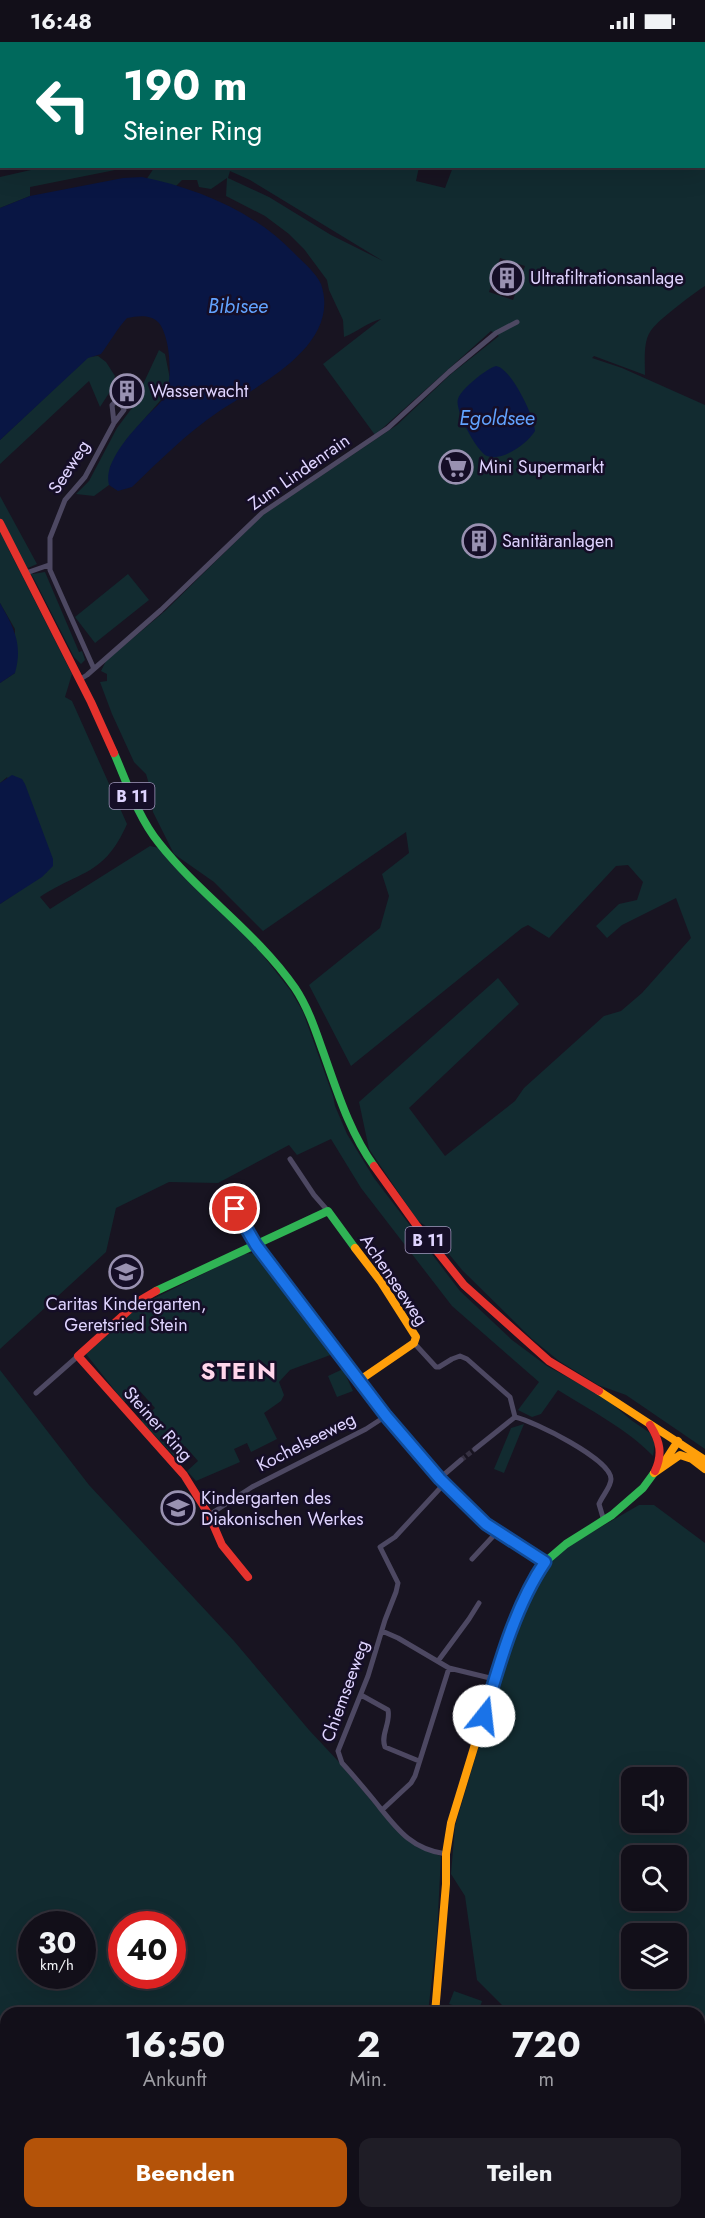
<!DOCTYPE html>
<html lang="de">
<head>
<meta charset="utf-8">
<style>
  body { margin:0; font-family:Jost,sans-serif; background:#1f1d26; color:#f1f3f6; height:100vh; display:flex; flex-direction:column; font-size:22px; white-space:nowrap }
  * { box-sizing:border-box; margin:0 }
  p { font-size:20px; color:#9c9ca2 }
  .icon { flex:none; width:33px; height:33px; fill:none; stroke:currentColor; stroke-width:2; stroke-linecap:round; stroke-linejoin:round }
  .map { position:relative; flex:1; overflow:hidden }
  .side { position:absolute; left:0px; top:1965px; width:705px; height:212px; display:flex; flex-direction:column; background:#120f19; border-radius:18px 18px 0 0; box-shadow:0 6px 24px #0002,0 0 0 2px #312f38 }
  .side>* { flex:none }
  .hud { position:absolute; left:0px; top:0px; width:705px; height:126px; box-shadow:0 6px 24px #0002,0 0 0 2px #312f38; background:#00695c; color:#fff; overflow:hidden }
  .fabs { position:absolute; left:621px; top:1725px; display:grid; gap:12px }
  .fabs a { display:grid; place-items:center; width:66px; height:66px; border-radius:12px; background:#120f19; box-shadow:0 6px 24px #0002,0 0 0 2px #312f38; font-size:30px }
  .speed { position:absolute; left:18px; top:1869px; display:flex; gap:12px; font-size:30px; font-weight:700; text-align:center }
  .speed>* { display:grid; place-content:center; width:78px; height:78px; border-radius:50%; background:#120f19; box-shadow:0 6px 24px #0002,0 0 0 2px #312f38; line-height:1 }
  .speed small { font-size:15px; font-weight:400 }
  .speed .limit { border:9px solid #d22; background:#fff; color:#111 }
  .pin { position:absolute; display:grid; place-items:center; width:51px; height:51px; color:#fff; margin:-26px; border:3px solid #fff; border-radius:50%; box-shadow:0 2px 6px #0007 }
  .me { position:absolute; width:66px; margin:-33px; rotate:16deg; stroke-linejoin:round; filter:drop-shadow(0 0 4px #0008) }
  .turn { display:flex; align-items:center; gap:21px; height:126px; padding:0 24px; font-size:27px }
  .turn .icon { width:78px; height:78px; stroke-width:2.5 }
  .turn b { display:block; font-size:42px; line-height:51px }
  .eta { display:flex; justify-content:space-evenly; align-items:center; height:102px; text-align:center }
  .eta b { font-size:36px; font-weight:700; line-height:42px }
  .button { display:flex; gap:12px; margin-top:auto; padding:12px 24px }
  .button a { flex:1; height:69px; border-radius:12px; background:#b45309; color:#fff; font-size:24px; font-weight:700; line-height:69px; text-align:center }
  .button a+a { background:#1f1d26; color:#f1f3f6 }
  .status { display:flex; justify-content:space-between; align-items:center; height:42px; padding:0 30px; background:#120f19; direction:ltr }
  .status svg { height:16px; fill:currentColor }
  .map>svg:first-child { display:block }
  .green { fill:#122b30; fill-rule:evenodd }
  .water { fill:#091644 }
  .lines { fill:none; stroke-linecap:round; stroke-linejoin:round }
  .street-tunnel { stroke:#363142; stroke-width:5; stroke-dasharray:5 2.5; stroke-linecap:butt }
  .street { stroke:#4d4862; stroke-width:5 }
  .fast { stroke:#30b455; stroke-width:8 }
  .slow { stroke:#ff9f0a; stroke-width:8 }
  .jam { stroke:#e5322d; stroke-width:8 }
  .route-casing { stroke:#114b97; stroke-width:15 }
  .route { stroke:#1a73e8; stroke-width:10 }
  .labels { text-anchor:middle; stroke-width:5; stroke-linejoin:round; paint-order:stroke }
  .shield { fill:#150e27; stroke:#a299be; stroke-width:1.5 }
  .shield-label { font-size:16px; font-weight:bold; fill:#dfd4ff }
  .poi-label { font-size:18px; fill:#dfd4ff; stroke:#150e27; text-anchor:start }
  .street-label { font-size:18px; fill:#dfd4ff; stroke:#150e27 }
  .water-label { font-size:20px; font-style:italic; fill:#62a3ff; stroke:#150e27 }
  .district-label { font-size:24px; font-weight:bold; letter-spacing:1.5px; fill:#ffd6eb; stroke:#150e27 }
</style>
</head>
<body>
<div class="status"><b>16:48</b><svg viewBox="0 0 49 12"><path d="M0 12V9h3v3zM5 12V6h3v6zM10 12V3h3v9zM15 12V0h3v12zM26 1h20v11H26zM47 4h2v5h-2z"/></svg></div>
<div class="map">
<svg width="705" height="2176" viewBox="0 0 705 2176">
  <rect width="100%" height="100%" fill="#181421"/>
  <path class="green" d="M 139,0 L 705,0 L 705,244 C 694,251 655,280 650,290 C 643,301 645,320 645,333 L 594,314 L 592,316 L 622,326 L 705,363 L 705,1407 L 626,1353 L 598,1343 L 559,1319 L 532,1297 L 462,1228 L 427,1185 L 417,1178 L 369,1107 L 359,1060 L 498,936 L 519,962 L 409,1066 L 445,1114 L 515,1059 L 524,1046 L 604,974 L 621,969 L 642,951 L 691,896 L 676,856 L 622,883 L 607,896 L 596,884 L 619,862 L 637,858 L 643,840 L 628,823 L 616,824 L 549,896 L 528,883 L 522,886 L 351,1024 L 309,943 L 380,886 L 389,854 L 382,832 L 409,811 L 406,790 L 263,889 L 214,840 L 174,812 L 153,770 L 151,749 L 146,732 L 134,720 L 112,672 L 100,640 L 107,639 L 107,632 L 101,629 L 106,619 L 165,569 L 263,473 L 397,383 L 451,332 L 499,294 L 491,289 L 375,393 L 323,322 L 381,277 C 368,280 357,290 344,295 L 343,278 L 329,248 L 327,238 L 304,207 L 289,192 L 265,174 L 226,154 L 227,136 L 211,147 L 199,145 L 197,138 L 182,138 L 175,145 L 146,138 L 154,126 L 419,125 L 416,139 L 445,146 L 453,125 L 704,124 L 704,2 ZM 230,129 L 250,138 L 383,219 L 331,193 L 269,155 L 228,136 ZM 500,216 L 525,224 L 513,258 L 489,250 Z
    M 44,125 L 141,125 L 141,127 L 120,127 L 30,145 L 30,154 L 0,166 L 0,135 Z
    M 159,308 L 165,312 L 170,337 L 166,352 L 126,398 L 110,425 L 109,443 L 94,454 L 76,452 L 89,439 L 117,386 L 132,366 Z
    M 98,314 L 106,320 L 115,334 L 111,348 L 100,365 L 89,339 L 0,422 L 0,398 L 88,315 Z
    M 0,454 L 37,522 L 28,526 L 33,532 L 45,530 L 79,610 L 82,609 L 85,618 L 81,622 L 74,615 L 33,535 L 8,506 L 72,632 L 65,655 L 72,659 L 127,782 C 104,834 81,828 40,855 L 50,867 L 150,804 L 159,806 L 258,907 L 291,949 L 303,970 L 333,1054 L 335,1064 L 347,1092 L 374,1136 L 460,1249 L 512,1298 L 547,1324 L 604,1355 L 631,1378 L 650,1391 L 655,1402 L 653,1414 C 627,1387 590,1368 558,1348 L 541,1372 L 532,1375 L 518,1368 L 539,1340 L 452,1264 L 361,1146 L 331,1097 L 297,1113 L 289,1103 L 218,1141 L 169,1140 L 116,1166 L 106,1210 L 0,1307 L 0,862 L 47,830 L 7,735 L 0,741 L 0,641 L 15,631 L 15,587 L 0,561 Z
    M 128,532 L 149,558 L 95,601 L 75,575 Z
    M 254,1211 L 333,1312 L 290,1328 L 279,1340 L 284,1353 L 281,1359 L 264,1371 L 277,1397 L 251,1410 L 247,1401 L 234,1407 L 240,1420 L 196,1439 L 187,1429 L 198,1419 L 185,1404 L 174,1414 L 141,1379 L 155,1366 L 138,1347 L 124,1360 L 86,1312 L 139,1264 L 243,1212 Z
    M 343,1327 L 353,1349 L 337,1355 L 328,1334 Z
    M 0,1328 L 89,1443 L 234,1599 L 309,1688 L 338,1719 L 390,1781 L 417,1805 L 441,1814 L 437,1892 L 428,1971 L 6,1971 L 6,2056 L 0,2055 ZM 32,1882 L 82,1882 L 82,1934 L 32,1934 ZM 122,1882 L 172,1882 L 172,1934 L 122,1934 Z
    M 524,1382 L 504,1431 L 494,1427 L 511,1386 Z
    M 639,1463 L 654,1463 L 705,1501 L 705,1979 L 699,1979 L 699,1971 L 510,1971 L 477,1938 L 465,1854 L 451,1832 L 455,1784 L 499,1636 L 520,1573 L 538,1535 L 546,1522 L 568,1504 ZM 632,1736 L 676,1736 L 676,1780 L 632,1780 ZM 632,1814 L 676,1814 L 676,1858 L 632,1858 ZM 632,1892 L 676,1892 L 676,1936 L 632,1936 Z
    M 454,1949 L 482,1959 L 478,1971 L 449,1962 Z
    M 176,2171 L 176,2170 L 296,2171 L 294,2176 L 145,2176 Z"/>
  <path class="water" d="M 142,135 C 197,146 255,170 294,211 C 303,220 316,231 321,242 C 342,304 258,343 218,370 C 187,391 159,419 132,445 L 118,449 L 109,443 C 103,421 131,391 145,376 C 152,368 162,361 166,352 C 173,336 170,292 158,280 C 150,272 137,274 127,276 C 117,287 110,300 101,312 L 88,316 L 0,398 L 0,166 L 30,154 L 123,136 Z
    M 496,324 C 511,326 534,374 535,389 C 528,401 502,420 487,414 C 477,410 454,367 458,357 C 461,347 486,327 496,324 Z
    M 0,561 C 14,586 23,602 15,631 L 0,641 Z
    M 12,733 L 22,737 L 25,742 L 53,817 L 53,824 L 42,835 L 0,862 L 0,741 Z"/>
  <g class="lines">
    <path class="street-tunnel" d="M 461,1418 L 475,1407"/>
    <path class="street" d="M 26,531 L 49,523
      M 94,627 L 50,528 L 50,496 L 65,458 L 85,435 L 114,381 L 124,368 L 121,360 L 115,360 L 112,363 L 114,381
      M 79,638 L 87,633 L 161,568 L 262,471 L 388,386 L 449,330 L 496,291 L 517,280
      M 290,1117 L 314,1153 L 328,1169
      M 235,1167 L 256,1203 L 386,1374 L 444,1442 L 486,1482 L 545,1520
      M 414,1301 L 436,1325 L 439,1325 L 452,1317 L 460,1314 L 467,1317 L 510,1355 L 515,1375
      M 36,1351 L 78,1314
      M 515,1375 C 533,1379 611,1417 611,1437 C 611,1445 602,1454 599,1462 L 604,1479
      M 475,1407 L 515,1375
      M 440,1436 L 461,1418
      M 444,1442 L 395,1495 L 380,1505 L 398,1541 L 396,1550 L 385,1578 L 368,1634 L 338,1709 L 342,1721 C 353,1733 363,1745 373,1757 C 395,1784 409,1807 446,1812
      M 209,1473 L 252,1445 L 366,1387 L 386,1374
      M 472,1517 L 497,1490
      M 382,1589 L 398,1596 L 449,1626 L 494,1637
      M 438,1619 L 469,1577 L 479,1561
      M 361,1653 L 388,1668 C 391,1681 380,1693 385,1705 L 419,1719
      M 382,1768 L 411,1741 L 415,1734 L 449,1626
      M 699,2031 L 705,2032
      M 0,2095 L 2,2095 L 3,2130 L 2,2176
      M 699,2101 L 705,2103
      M 91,2170 L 91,2176
      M 356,2170 L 365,2176
      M 298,2176 L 300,2170
      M 568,2176 L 577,2170"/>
    <path class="fast" d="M 114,711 C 127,741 138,775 159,801 C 200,853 257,891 295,946 C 307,964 314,984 321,1004 C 336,1045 348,1088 374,1124
      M 156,1249 L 328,1169 L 355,1206
      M 480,1686 L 515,1577 L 536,1533 L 545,1520 L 566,1502 L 612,1473 L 643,1446 L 654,1431"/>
    <path class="slow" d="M 355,1206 L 381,1240 L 416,1295 L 414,1301 L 360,1338
      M 599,1349 L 705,1418
      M 665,1419 L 678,1399
      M 654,1431 L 680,1413 L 692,1417 L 705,1427
      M 435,1971 L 446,1842 L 446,1812 L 451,1781 L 480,1686"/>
    <path class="jam" d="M 0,481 L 91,660 L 114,711
      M 374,1124 L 417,1184 L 464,1243 L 549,1319 L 599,1349
      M 156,1249 L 139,1259 L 78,1314 L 184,1433 L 209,1473 L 222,1503 L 248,1535
      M 650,1383 C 660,1399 663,1412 655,1429
      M 441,2170 L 441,2176
      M 107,2176 L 142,2170"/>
  </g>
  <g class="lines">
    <defs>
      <path id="route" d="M 235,1167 L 256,1203 L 386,1374 L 440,1437 L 486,1482 L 545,1520 C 515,1564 499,1623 484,1674"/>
    </defs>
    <use href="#route" class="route-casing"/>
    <use href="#route" class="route"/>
  </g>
  <defs>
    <symbol id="building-ring" viewBox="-11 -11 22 22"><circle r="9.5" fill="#150e27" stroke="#9991b1" stroke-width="1.5"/><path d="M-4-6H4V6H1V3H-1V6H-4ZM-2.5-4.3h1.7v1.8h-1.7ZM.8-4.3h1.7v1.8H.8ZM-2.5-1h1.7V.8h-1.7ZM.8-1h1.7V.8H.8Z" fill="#9991b1"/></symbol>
    <symbol id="supermarket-ring" viewBox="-11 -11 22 22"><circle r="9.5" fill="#150e27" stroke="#9991b1" stroke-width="1.5"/><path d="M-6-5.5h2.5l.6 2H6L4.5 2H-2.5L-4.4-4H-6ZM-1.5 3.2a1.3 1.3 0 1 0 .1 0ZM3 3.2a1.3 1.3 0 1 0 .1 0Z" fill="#9991b1"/></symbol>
    <symbol id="school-ring" viewBox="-11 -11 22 22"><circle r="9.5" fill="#150e27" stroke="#9991b1" stroke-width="1.5"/><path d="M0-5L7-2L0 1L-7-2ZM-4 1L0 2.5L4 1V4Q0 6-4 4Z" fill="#9991b1"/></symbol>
  </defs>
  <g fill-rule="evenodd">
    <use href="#building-ring" x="488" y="217" width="38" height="38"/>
    <use href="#building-ring" x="108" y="330" width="38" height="38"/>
    <use href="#supermarket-ring" x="437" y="406" width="38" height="38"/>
    <use href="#building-ring" x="460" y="480" width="38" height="38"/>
    <use href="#school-ring" x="107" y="1211" width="38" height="38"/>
    <use href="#school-ring" x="159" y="1447" width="38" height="38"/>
  </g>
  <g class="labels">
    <g class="shield">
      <rect x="109.5" y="741" width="45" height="26" rx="4.5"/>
      <rect x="405.5" y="1185" width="45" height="26" rx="4.5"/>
    </g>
    <g class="shield-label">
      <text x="132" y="760">B 11</text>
      <text x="428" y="1204">B 11</text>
    </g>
    <g class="poi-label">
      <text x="530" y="242">Ultrafiltrationsanlage</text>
      <text x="150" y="355">Wasserwacht</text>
      <text x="479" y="431">Mini Supermarkt</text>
      <text x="502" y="505">Sanitäranlagen</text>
      <text x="126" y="1268" text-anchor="middle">Caritas Kindergarten,<tspan x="126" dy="21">Geretsried Stein</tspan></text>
      <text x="201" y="1462">Kindergarten des<tspan x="201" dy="21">Diakonischen Werkes</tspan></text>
    </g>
    <g class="street-label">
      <text transform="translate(69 425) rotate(-57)" y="6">Seeweg</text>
      <text transform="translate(299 430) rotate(-35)" y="6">Zum Lindenrain</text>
      <text transform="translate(394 1238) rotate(56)" y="6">Achenseeweg</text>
      <text transform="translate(158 1382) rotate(48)" y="6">Steiner Ring</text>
      <text transform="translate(306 1400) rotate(-27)" y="6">Kochelseeweg</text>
      <text transform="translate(345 1649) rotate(-70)" y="6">Chiemseeweg</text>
    </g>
    <g class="water-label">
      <text x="238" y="271">Bibisee</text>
      <text x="497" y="383">Egoldsee</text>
    </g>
    <g class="district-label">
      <text x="239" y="1337">STEIN</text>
    </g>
  </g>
</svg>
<div class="fabs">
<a><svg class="icon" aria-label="sound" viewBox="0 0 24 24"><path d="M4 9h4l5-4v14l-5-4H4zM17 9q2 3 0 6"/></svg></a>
<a><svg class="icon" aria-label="search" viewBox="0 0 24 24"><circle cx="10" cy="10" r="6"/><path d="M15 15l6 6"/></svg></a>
<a><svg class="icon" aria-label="layers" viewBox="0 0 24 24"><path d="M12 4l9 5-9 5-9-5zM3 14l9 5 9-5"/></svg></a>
</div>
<div class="speed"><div>30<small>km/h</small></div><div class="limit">40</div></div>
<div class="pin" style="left:235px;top:1167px;background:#d93025"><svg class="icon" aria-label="arrive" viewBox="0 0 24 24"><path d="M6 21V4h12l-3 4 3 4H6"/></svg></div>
<svg class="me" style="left:484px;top:1674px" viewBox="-20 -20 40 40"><circle r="19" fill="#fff"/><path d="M0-13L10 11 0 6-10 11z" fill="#1a73e8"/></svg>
<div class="hud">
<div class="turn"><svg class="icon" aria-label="left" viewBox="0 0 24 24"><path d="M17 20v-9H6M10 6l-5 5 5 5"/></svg><div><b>190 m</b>Steiner Ring</div></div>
</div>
<section class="side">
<div class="eta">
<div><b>16:50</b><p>Ankunft</p></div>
<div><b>2</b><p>Min.</p></div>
<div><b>720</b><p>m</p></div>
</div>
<div class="button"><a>Beenden</a><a>Teilen</a></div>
</section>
</div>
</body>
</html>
